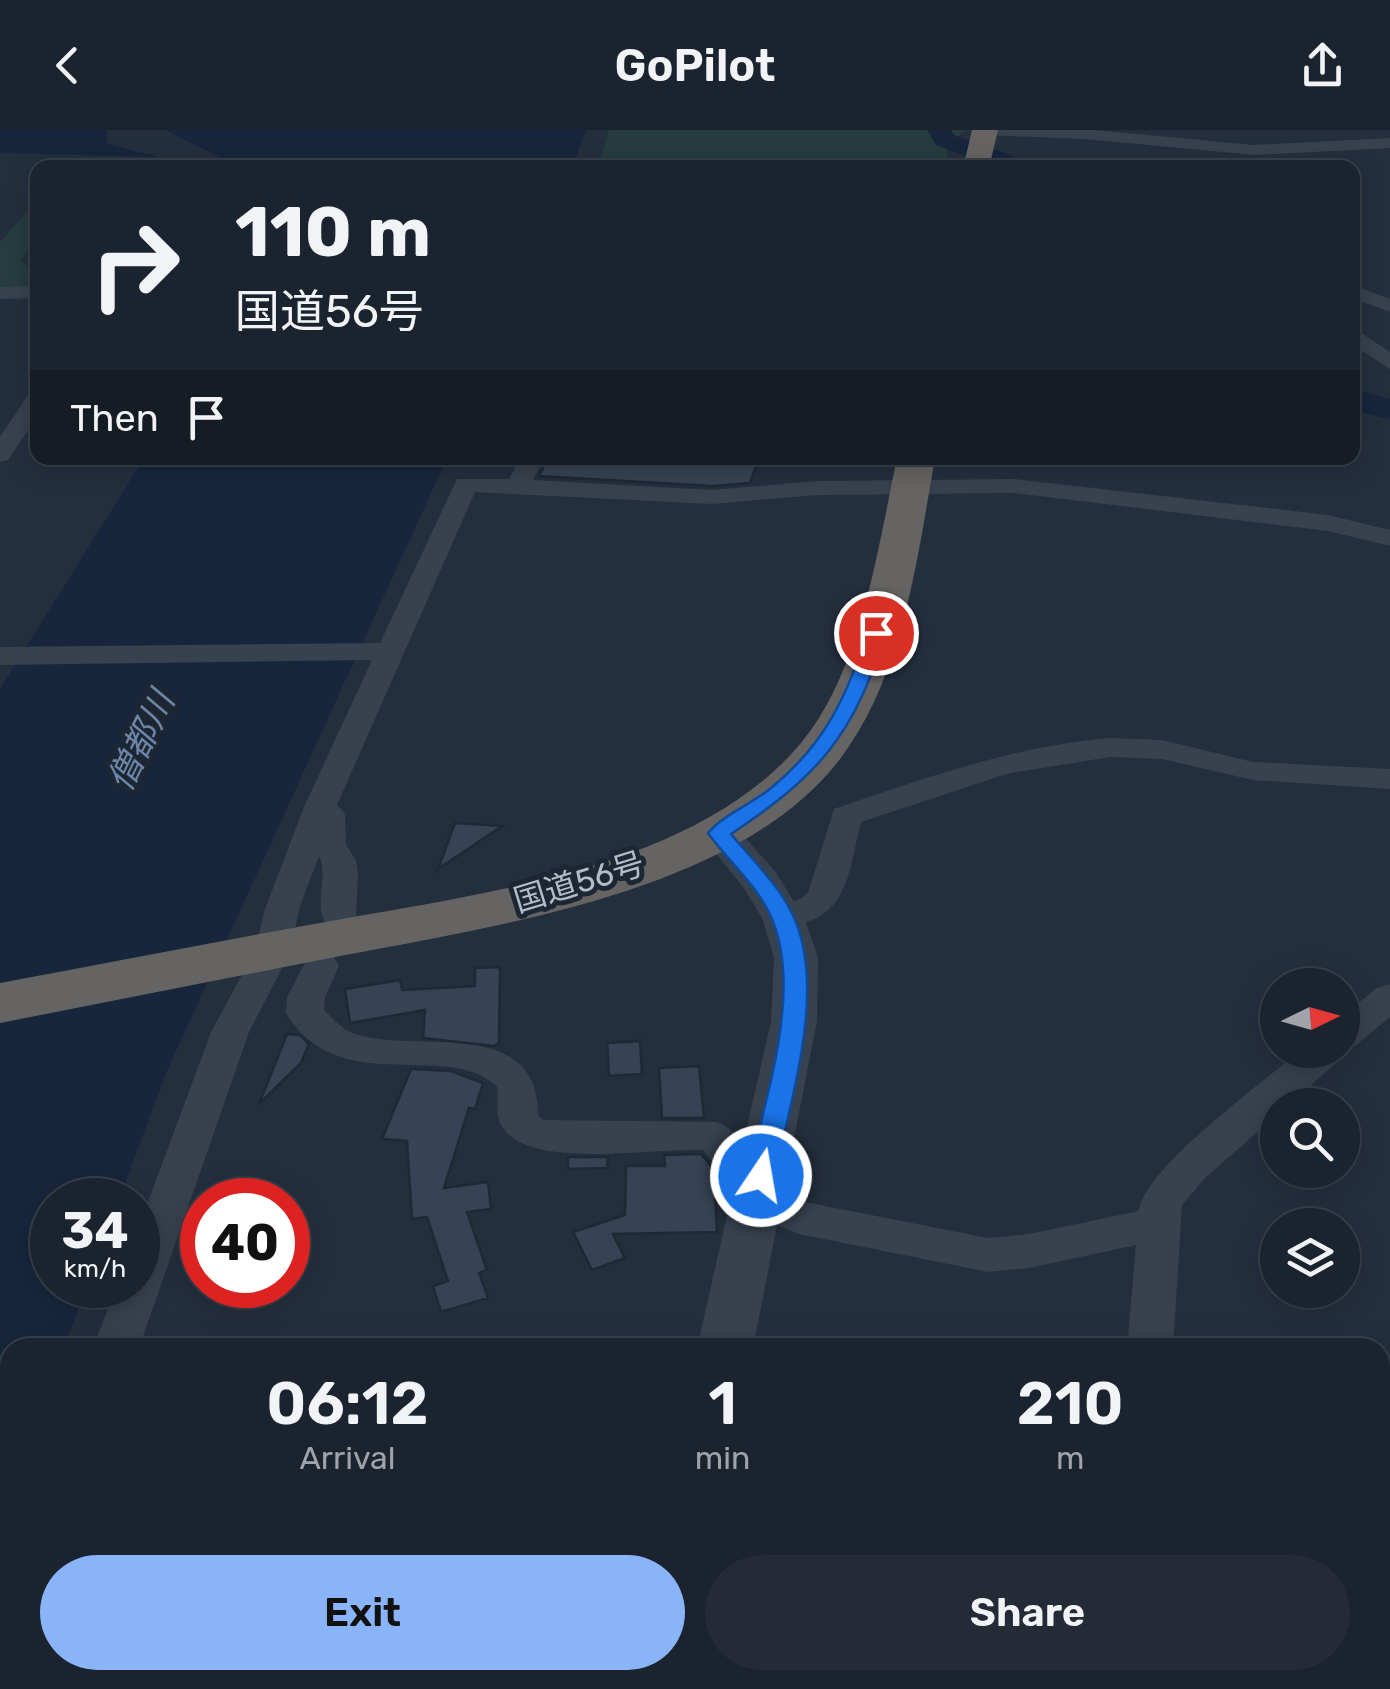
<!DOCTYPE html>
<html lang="en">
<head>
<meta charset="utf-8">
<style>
  body { margin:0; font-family:Rubik,"Noto Sans JP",sans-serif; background:#242b36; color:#f1f3f6; height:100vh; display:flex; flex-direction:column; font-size:38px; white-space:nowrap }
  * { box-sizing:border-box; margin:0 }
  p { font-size:32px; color:#a0a4aa }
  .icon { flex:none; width:55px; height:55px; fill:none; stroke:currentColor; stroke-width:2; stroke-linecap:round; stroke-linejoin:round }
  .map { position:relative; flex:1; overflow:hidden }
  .side { position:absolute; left:0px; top:1208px; width:1390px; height:352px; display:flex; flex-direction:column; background:#1b232e; border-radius:30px 30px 0 0; box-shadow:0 5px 25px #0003,0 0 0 2px #39404a }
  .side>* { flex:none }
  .banner { position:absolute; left:30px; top:30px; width:1330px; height:305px; border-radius:20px; box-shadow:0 5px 25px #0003,0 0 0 2px #39404a; background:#1b232e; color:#f1f3f6; overflow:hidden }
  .needle { width:65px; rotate:85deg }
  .controls { position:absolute; left:1260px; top:838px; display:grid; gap:20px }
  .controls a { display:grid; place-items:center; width:100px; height:100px; border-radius:50%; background:#1b232e; box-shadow:0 5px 25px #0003,0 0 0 2px #39404a; font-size:50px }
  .speed { position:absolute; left:30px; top:1048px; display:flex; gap:20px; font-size:50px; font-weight:700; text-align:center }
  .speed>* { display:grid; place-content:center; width:130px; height:130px; border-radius:50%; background:#1b232e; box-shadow:0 5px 25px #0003,0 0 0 2px #39404a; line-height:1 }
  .speed small { font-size:25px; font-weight:400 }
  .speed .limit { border:15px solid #d22; background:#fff; color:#111 }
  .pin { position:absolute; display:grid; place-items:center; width:85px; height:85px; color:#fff; margin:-42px; border:5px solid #fff; border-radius:50%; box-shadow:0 2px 10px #0007 }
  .me { position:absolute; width:110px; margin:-55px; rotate:12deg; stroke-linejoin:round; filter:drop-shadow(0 0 8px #0008) }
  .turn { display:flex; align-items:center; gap:35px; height:210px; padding:0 40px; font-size:45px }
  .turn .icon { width:130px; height:130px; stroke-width:2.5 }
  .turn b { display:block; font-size:70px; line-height:85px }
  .then { display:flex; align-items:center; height:95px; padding:0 40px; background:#0003; gap:20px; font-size:38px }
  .eta { display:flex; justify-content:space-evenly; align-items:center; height:170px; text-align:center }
  .eta b { font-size:60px; font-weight:600; line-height:70px }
  .button { display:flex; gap:20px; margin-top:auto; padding:20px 40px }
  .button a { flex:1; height:115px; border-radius:60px; background:#8ab4f8; color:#111; font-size:40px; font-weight:600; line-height:115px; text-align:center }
  .button a+a { background:#242b36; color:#f1f3f6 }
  header { display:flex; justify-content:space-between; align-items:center; height:130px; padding:0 40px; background:#1b232e; font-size:45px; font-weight:600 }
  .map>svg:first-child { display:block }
  .green { fill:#263c3f }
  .water { fill:#17263c }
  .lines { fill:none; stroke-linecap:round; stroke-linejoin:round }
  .river { fill:#17263c; fill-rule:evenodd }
  .building { fill:#364354; stroke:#1f2835; stroke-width:2.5 }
  .minor { fill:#38414e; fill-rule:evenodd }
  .tertiary { fill:#38414e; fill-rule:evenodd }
  .trunk { fill:#656462; fill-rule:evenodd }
  .route { fill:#1a73e8; stroke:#114b97; stroke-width:2.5 }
  .labels { text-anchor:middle; stroke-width:10; stroke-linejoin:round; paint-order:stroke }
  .street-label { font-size:32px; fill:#b4bcc9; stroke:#1d2633 }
  .water-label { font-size:35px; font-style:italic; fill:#6d86a8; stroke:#1d2633 }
</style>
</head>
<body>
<header><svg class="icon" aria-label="back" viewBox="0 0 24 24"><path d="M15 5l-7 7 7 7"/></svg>GoPilot<svg class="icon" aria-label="share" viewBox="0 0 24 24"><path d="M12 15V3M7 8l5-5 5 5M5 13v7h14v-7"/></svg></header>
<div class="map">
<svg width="1390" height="1559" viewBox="0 0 1390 1559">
  <rect width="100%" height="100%" fill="#242f3e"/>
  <path class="green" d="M 609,0 L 967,0 L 947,14 L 948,37 L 598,37 Z
    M 37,70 L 37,115 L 20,129 L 30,139 L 37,139 L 37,160 L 0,160 L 0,112 Z"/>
  <path class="water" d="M 0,0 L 107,0 L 107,14 L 159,27 L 0,23 Z
    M 165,0 L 586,0 L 572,37 L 266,38 L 232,33 Z
    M 144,328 L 447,328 L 166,943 L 119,1070 L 52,1070 L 52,1155 L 87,1155 L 64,1217 L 10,1218 L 10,1364 L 0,1391 L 0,559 Z"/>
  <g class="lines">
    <path class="river" d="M 927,0 L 951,0 L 954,5 L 1011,25 L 1014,38 L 988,38 L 989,34 L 936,15 Z
      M 1352,259 L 1390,269 L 1390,289 L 1352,280 Z"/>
  </g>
  <path class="building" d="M 548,328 L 759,328 L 750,353 L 712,356 L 539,346 Z
    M 455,693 L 502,696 L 438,739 Z
    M 500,837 L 499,913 L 494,916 L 423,908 L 425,880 L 350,893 L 345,859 L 400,850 L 402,860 L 475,856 L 475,838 Z
    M 287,904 L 300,905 L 309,914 L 301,933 L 259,974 Z
    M 640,911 L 642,944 L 609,946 L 607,913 Z
    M 699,936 L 704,988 L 662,988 L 659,938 Z
    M 411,939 L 451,941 L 483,953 L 475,979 L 469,978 L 444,1058 L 488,1052 L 491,1079 L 467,1082 L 487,1140 L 479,1143 L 488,1168 L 441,1182 L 433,1156 L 448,1151 L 427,1087 L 412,1089 L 407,1011 L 382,1009 Z
    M 701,1024 L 723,1050 L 724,1062 L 715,1062 L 717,1102 L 613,1104 L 625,1128 L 592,1140 L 573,1102 L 625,1085 L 626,1036 L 665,1036 L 664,1025 Z
    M 568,1027 L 608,1027 L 607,1038 L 568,1039 Z"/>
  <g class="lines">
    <path class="minor" d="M 977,0 L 1094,0 L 1254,15 L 1390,8 L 1390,18 L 1254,25 L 1085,9 L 985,5 Z
      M 1352,155 L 1390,169 L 1390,182 L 1352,168 Z
      M 38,156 L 38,168 L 0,169 L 0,157 Z
      M 1352,197 L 1390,222 L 1390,239 L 1352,214 Z
      M 38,260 L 38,285 L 8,330 L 0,332 L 0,307 L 30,262 Z
      M 520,328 L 544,328 L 533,350 L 712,360 L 818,351 L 1014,349 L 1328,385 L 1390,400 L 1390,416 L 1328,401 L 1014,363 L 818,365 L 712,374 L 475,362 L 337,675 L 345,684 L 346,715 L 356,730 L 358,744 L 356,786 L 350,794 L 338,797 L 326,794 C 313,774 329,747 319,726 L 299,779 L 291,821 L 249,902 L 139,1218 L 93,1218 L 117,1155 L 138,1155 L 138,1099 L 211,902 L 255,821 L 265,779 L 304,677 L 372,530 L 0,535 L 0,517 L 380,513 L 457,349 L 509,349 Z
      M 1110,608 L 1162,610 L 1253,632 L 1390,639 L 1390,659 L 1253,650 L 1162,629 L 1110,627 L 1006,644 L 861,692 C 851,729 850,778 809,791 C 795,796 785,800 771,796 L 765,788 C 775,773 795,775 808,763 L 834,679 C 925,648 1014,616 1110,608 Z
      M 321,824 L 334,827 L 339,836 L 325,867 L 324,880 C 333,889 343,900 355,904 C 418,924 538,885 538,985 L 543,990 L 716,992 C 736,998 739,1014 755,1025 C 767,1033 775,1033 782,1046 L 772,1058 L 805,1072 L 988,1108 L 1029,1104 L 1139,1081 C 1143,1039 1266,950 1301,920 L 1342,920 L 1342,886 L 1377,858 L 1390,854 L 1390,887 L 1355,916 L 1345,919 L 1340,930 L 1288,975 L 1278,975 L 1278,984 L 1205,1048 L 1182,1075 L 1173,1218 L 1127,1218 L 1136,1115 L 1029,1138 L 988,1142 L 799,1104 L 741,1080 L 735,1069 L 745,1056 L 724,1046 L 703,1020 C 656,1017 526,1042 501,995 C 495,984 499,969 497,957 C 449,908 339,971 286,883 L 287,867 L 308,827 Z
      M 1380,1258 L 1390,1258 L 1390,1298 L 1380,1298 Z
      M 10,1529 L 10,1550 L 51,1550 L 48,1559 L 0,1559 L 0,1543 Z
      M 955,1550 L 1009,1550 L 1009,1559 L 955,1559 Z"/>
    <path class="tertiary" d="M 719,691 L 733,694 L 775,741 L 804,788 L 818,827 L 817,891 L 753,1218 L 697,1218 L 771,891 L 774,827 L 762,788 L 743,757 L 699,703 L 705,694 Z
      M 621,1550 L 687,1550 L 685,1559 L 619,1559 Z
      M 994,1550 L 1071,1550 L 1075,1559 L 998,1559 Z"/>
    <path class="trunk" d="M 972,0 L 998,0 L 989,38 L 963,38 Z
      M 897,328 L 935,328 C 917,429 904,544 840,629 C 736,766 480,798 320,830 C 213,851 107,872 0,893 L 0,853 C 107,833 214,812 320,793 C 475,764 694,741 801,613 C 861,542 878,417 897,328 Z"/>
  </g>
  <path class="route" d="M 876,498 L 885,503 C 855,605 818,646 731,704 C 753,731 782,758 795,790 C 826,864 790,970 775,1046 L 771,1054 L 761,1057 L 752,1054 L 748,1046 C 764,971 803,863 772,789 C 759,757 728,731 708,703 C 724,684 752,674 771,658 C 824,615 847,567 867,503 Z"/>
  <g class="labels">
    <g class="street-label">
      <text transform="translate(579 752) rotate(-17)" y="11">国道56号</text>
    </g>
    <g class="water-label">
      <text transform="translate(141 611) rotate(-64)" y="12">僧都川</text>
    </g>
  </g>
</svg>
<div class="controls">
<a><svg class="needle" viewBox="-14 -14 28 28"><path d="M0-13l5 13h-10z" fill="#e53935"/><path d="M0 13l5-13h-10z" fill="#a0a4aa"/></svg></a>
<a><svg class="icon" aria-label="search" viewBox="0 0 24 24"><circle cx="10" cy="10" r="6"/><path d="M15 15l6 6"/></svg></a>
<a><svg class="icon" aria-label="layers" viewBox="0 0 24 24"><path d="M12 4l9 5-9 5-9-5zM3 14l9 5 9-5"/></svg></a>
</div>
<div class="speed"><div>34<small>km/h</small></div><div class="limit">40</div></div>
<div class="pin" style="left:876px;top:503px;background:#d93025"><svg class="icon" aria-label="arrive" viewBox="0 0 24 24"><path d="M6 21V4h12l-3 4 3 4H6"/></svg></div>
<svg class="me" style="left:761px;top:1046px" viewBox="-20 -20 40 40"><circle r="17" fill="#1a73e8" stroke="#fff" stroke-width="3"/><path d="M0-11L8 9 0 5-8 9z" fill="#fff"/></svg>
<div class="banner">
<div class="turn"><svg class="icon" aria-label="right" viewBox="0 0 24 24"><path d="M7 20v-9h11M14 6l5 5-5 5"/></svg><div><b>110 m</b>国道56号</div></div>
<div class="then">Then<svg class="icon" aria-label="arrive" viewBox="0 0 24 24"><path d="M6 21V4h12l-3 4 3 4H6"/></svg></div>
</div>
<section class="side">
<div class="eta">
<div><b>06:12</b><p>Arrival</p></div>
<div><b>1</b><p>min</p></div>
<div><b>210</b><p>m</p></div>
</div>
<div class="button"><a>Exit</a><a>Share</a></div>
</section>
</div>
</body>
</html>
